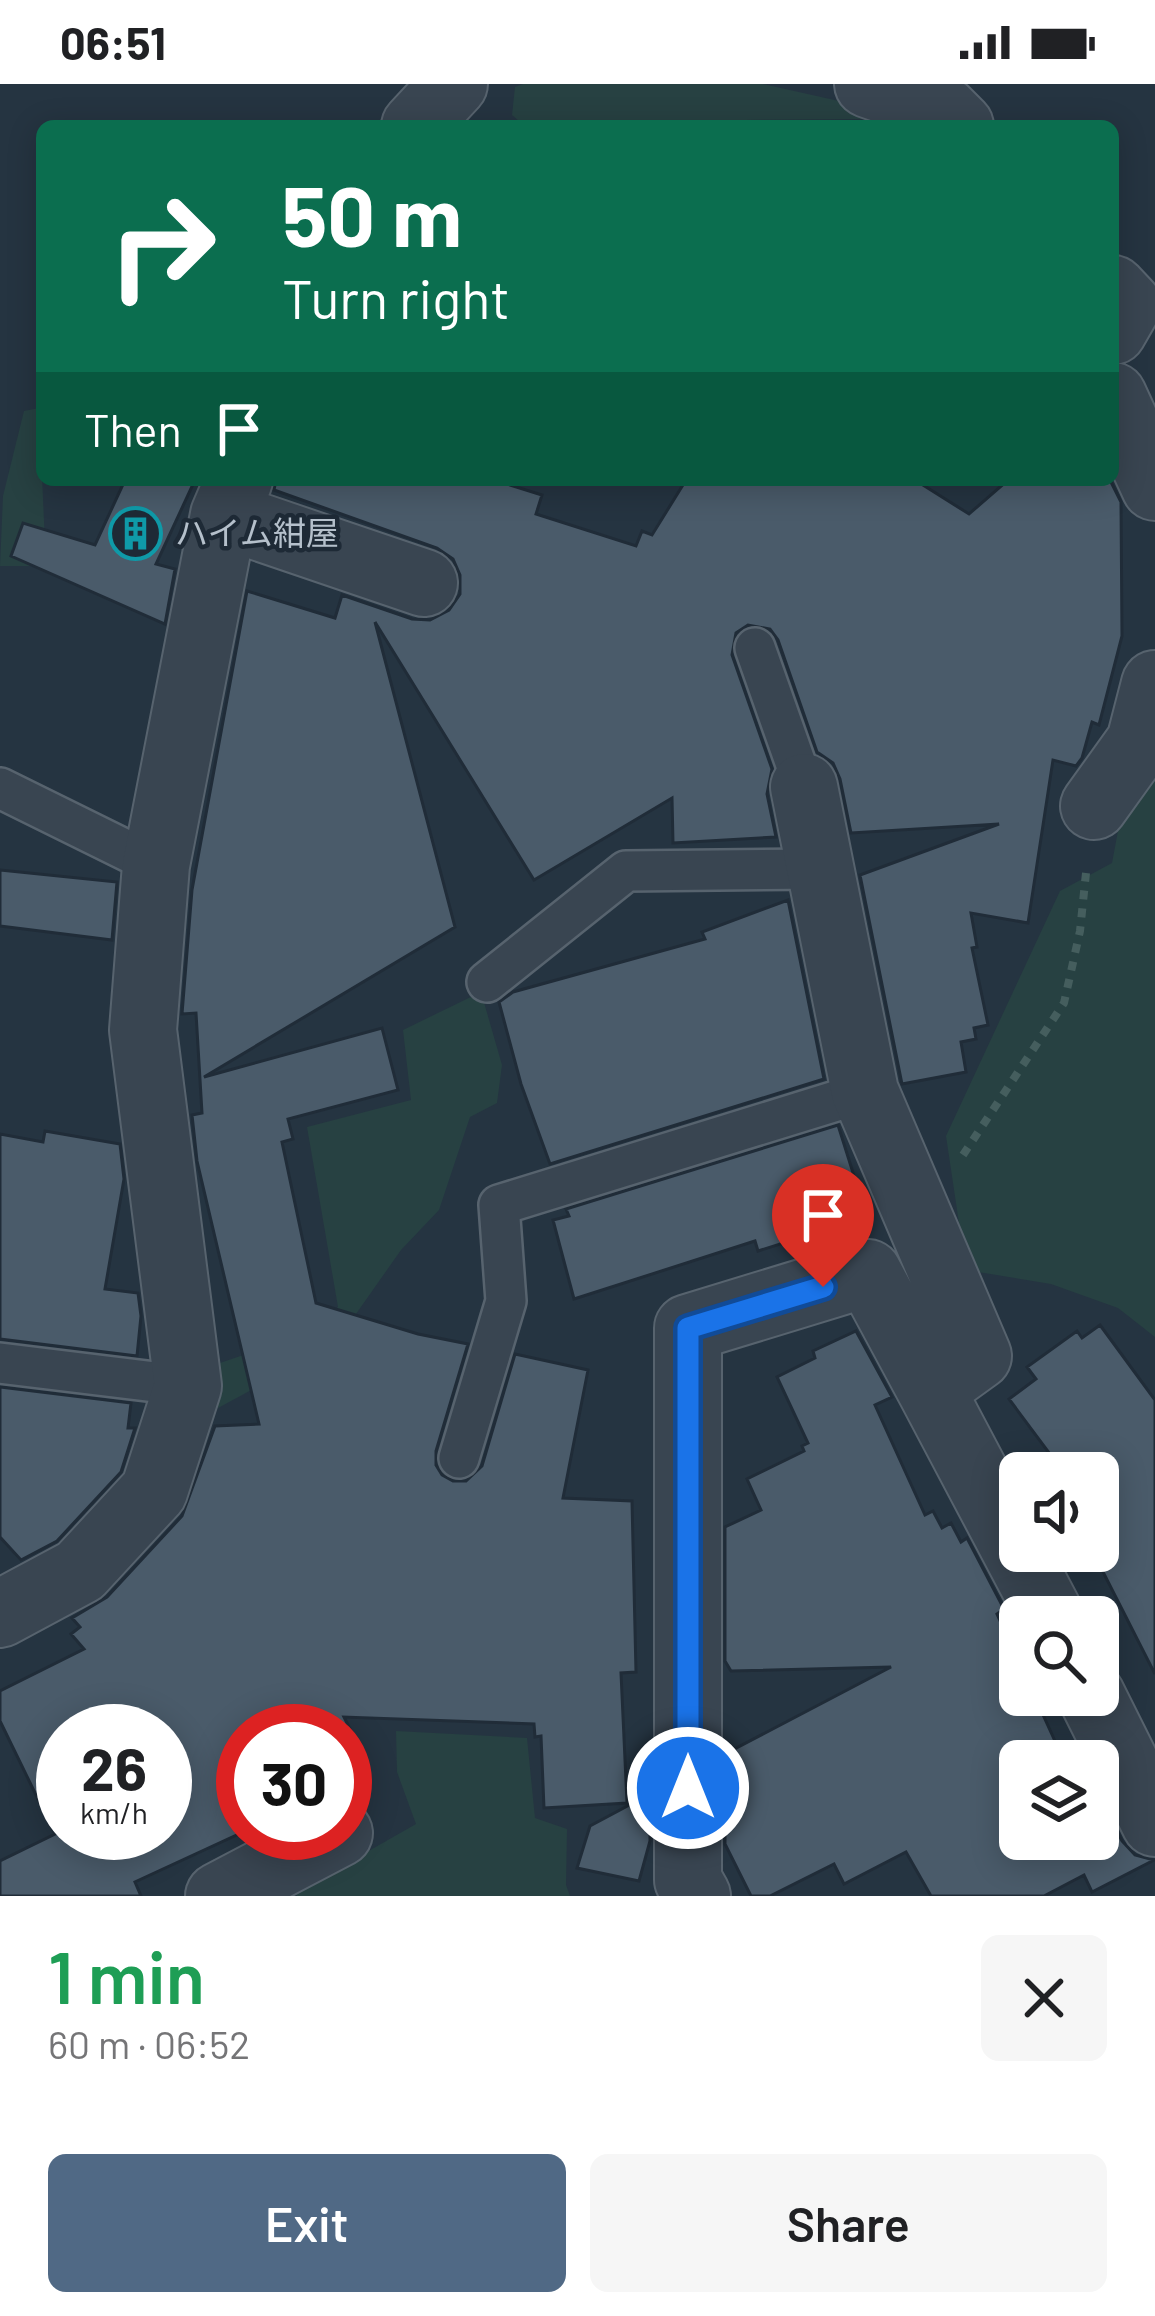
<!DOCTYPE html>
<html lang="en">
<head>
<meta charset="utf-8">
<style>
  body { margin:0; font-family:Barlow,"Noto Sans JP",sans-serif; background:#f6f6f6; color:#202124; height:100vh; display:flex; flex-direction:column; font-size:45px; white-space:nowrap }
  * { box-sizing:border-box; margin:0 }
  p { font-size:39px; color:#757577 }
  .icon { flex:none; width:66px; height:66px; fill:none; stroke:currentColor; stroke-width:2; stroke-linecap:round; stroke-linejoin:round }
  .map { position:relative; height:1812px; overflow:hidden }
  .panel { display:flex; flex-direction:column; background:#fff; flex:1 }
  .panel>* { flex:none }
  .banner { position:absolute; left:36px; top:36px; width:1083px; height:366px; border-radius:18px; box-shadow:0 6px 30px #0003; background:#0b6e4f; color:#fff; overflow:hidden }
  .fabs { position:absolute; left:999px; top:1368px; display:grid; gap:24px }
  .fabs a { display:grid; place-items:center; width:120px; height:120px; border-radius:18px; background:#fff; box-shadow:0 6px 30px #0003; font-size:60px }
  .speed { position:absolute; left:36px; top:1620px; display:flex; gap:24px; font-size:60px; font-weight:700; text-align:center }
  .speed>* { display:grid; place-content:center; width:156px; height:156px; border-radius:50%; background:#fff; box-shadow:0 6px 30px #0003; line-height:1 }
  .speed small { font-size:30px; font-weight:400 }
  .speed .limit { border:18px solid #d22; background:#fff; color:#111 }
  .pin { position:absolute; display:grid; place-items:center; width:102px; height:102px; color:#fff; margin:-123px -51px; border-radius:50% 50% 50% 0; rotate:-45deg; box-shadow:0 0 12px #0007 }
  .pin .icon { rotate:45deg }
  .me { position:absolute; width:132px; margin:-66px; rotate:0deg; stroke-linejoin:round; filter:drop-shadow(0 0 9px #0008) }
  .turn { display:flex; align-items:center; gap:42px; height:252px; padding:0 48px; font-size:54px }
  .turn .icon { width:156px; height:156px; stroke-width:2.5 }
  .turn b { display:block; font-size:84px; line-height:102px }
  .then { display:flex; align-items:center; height:114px; padding:0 48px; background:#0003; gap:24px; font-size:45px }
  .round { display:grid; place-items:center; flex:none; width:126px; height:126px; border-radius:18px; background:#f6f6f6 }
  .overview { display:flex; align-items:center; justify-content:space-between; height:204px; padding:0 48px }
  h1 { font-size:72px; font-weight:600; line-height:90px; color:#1e9e55 }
  .primary-button { display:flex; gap:24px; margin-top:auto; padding:24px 48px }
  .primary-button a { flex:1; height:138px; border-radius:18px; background:#506985; color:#fff; font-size:48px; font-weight:600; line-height:138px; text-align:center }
  .primary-button a+a { background:#f6f6f6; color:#202124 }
  .status { display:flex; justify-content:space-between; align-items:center; height:84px; padding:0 60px; background:#fff; direction:ltr }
  .status svg { height:33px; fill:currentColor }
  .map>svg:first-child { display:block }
  .green { fill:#274142 }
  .building { fill:#4a5b6a; stroke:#202c38; stroke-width:3; fill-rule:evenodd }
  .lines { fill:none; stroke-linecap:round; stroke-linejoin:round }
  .lane-casing { stroke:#57636e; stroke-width:44 }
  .street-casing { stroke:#57636e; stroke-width:70 }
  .path { stroke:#455e5e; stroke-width:8; stroke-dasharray:9 9; stroke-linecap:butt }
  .lane { stroke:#394551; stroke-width:39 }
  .street { stroke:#394551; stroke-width:66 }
  .route-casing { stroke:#114b97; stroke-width:30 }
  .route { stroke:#1a73e8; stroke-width:21 }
  .labels { text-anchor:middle; stroke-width:9; stroke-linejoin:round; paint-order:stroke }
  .poi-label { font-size:33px; fill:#b5c0cb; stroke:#1e2a36; text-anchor:start }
</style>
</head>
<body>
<div class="status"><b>06:51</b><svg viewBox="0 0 49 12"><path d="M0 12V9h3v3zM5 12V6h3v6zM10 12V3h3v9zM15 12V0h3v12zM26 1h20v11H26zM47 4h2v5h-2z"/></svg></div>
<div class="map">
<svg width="1155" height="1812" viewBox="0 0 1155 1812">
  <rect width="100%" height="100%" fill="#253441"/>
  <path class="green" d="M 523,0 L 763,0 L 870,24 L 866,35 L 744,36 L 739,42 L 525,42 L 512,31 L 515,3 Z
    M 39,324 L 46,482 L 0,482 L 3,412 L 24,327 Z
    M 1155,670 L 1155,1253 L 1118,1224 L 1051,1200 L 966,1186 L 946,1052 L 1060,807 L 1112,779 L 1123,720 Z
    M 481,908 L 502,981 L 497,1019 L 470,1033 L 439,1126 L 401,1166 L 344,1247 L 287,1287 L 218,1324 L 214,1281 L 279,1259 L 338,1223 L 307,1043 L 411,1016 L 403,946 Z
    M 396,1647 L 527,1654 L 535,1734 L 567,1745 L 566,1801 L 570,1812 L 297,1812 L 295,1809 L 416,1740 L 397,1688 Z"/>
  <path class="building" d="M 125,396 L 195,396 L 156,480 L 175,485 L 165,540 L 11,472 L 23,439 L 95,461 Z
    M 276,396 L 494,396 L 542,411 L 536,430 L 636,462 L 642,447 L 652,451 L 686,396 L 915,396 L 969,430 L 1008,396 L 1110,396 L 1121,418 L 1122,552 L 1099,641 L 1092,638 L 1082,674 L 1076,682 L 1053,676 L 1028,839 L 971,829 L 977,863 L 972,864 L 988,941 L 974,944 L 976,955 L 961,958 L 966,988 L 902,1000 L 860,791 L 999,740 L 851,749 L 840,695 L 833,679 L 817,668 L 778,556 L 770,545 L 748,541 L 736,549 L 732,571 L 772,685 L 767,710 L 776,753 L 673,759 L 672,714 L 534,796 L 375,538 L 455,843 L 204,993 L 382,944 L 398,1006 L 288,1035 L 293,1055 L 282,1058 L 316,1219 L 418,1250 L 468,1260 L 436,1367 L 436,1381 L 442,1391 L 453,1397 L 466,1397 L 482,1382 L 515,1270 L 588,1286 L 563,1414 L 632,1417 L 636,1588 L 621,1589 L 627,1719 L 544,1724 L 541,1652 L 535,1653 L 534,1640 L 344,1633 L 351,1647 L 243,1647 L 243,1748 L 135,1798 L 141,1812 L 0,1812 L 0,1777 L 55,1750 L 0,1637 L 0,1607 L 84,1565 L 71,1550 L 80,1543 L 72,1534 L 107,1513 L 182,1432 L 215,1342 L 259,1340 L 197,1077 L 192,1031 L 202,1029 L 196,929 L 182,930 L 192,806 L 247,507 L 335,534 L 342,511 L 412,535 L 430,536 L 449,526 L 460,510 L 460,491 L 453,475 L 437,464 L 274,406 ZM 63,1647 L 165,1647 L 165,1749 L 63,1749 Z
    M 0,786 L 117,798 L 112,856 L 0,842 Z
    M 788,816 L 824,995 L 550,1080 L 521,1000 L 499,918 L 513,908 L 705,855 L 702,848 Z
    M 838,1041 L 860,1111 L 805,1128 L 812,1150 L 758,1167 L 755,1157 L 574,1215 L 553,1136 L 569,1132 L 566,1125 Z
    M 45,1047 L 120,1060 L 124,1095 L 105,1205 L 138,1209 L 141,1232 L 137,1272 L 0,1255 L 0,1050 L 43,1058 Z
    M 1100,1241 L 1155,1316 L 1155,1590 L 1095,1472 L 1069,1487 L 1059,1467 L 1098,1467 L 1098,1389 L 1064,1389 L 1009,1315 L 1036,1295 L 1027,1283 L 1077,1247 L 1082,1254 Z
    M 856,1247 L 892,1313 L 875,1321 L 925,1431 L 933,1427 L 942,1444 L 951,1439 L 961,1458 L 967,1454 L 1004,1525 L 997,1530 L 1020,1581 L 1020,1611 L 1034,1611 L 1064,1677 L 1020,1677 L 1020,1755 L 1098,1755 L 1098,1709 L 1122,1757 L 1135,1771 L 1154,1776 L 1092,1808 L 1084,1791 L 1044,1812 L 931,1812 L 906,1768 L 844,1800 L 834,1780 L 770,1812 L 751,1812 L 725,1760 L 725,1670 L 891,1583 L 731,1587 L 725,1577 L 725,1443 L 761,1426 L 747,1395 L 804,1367 L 802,1362 L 808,1359 L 777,1293 L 815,1274 L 813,1267 Z
    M 0,1303 L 131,1319 L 128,1344 L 135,1344 L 121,1388 L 57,1457 L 21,1476 L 0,1453 Z
    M 650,1710 L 650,1757 L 639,1797 L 577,1784 L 590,1742 Z"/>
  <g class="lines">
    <defs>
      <path id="lane" d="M 755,564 L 804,703
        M 0,704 L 156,781
        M 487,898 L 626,787 L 821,785
        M 0,1279 L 188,1302
        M 459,1374 L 506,1217 L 499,1121 L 865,1008"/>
      <path id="street" d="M 868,0 L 945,27 L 960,42
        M 415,42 L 454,0
        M 1113,205 L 1128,221 L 1113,247
        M 1113,312 L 1155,403
        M 224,431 L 424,499
        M 804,703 L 865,1008 L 978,1272 L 931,1306 L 1051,1533
        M 1094,722 L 1140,658 L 1155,600
        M 0,1530 L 80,1487 L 154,1407 L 188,1302 L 143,946 L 156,781 L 224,431 L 239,396
        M 1091,1611 L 1155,1739
        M 219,1812 L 339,1749
        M 697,1812 L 688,1796 L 688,1244 L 868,1189 L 931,1306"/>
    </defs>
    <use href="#lane" class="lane-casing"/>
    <use href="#street" class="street-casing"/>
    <path class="path" d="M 963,1071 L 1064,919 L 1080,847 L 1086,789"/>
    <use href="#lane" class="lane"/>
    <use href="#street" class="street"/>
  </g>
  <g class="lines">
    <defs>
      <path id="route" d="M 688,1704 L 688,1244 L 823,1203"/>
    </defs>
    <use href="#route" class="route-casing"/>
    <use href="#route" class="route"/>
  </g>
  <defs>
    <symbol id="building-ring" viewBox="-11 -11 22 22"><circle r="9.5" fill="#1e2a36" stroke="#0f9aa8" stroke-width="1.5"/><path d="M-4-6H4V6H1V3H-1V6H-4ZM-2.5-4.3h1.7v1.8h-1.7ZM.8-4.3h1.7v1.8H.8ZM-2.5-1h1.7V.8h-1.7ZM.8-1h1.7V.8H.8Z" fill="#0f9aa8"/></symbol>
  </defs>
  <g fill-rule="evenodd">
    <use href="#building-ring" x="106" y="420" width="59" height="59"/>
  </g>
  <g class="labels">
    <g class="poi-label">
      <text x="175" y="461">ハイム紺屋</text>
    </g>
  </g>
</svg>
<div class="fabs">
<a><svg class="icon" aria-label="sound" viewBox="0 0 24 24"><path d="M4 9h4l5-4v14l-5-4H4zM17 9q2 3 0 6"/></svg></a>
<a><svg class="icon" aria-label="search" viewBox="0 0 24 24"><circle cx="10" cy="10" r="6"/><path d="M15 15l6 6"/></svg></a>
<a><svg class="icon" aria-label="layers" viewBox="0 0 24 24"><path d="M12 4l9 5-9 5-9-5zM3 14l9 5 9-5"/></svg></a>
</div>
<div class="speed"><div>26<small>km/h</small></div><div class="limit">30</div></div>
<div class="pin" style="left:823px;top:1203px;background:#d93025"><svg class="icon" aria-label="arrive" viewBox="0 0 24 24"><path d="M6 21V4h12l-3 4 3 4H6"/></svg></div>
<svg class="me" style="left:688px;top:1704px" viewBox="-20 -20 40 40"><circle r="17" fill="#1a73e8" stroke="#fff" stroke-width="3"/><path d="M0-11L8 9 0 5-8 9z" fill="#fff"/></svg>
<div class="banner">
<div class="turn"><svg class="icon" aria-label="right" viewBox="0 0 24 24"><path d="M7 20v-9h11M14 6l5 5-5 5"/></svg><div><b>50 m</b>Turn right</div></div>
<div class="then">Then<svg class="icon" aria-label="arrive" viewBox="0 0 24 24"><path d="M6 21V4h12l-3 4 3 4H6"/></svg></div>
</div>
</div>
<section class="panel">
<div class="overview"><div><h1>1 min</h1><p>60 m · 06:52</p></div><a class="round"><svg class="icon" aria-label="close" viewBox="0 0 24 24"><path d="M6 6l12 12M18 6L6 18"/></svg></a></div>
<div class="primary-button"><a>Exit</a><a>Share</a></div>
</section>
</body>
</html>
